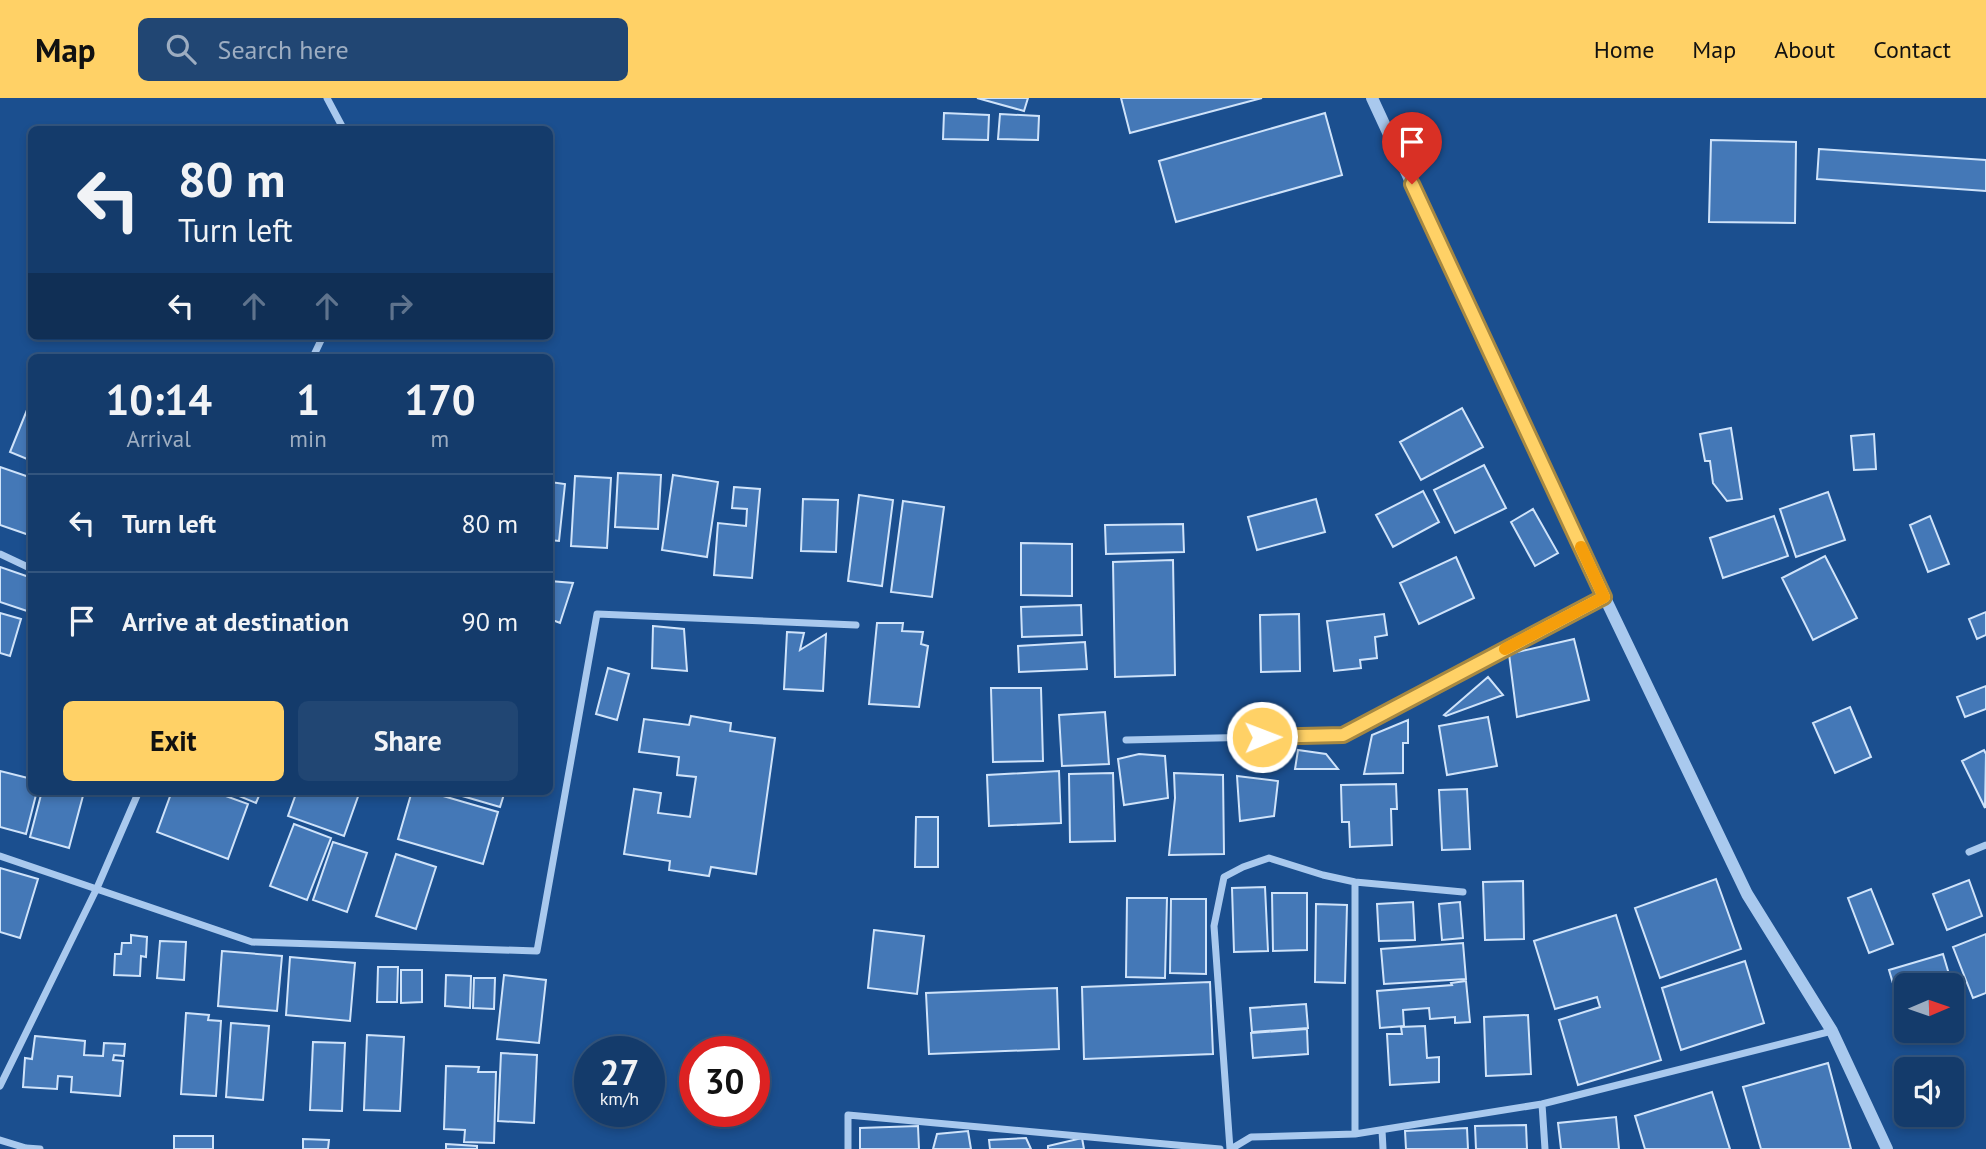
<!DOCTYPE html>
<html lang="en">
<head>
<meta charset="utf-8">
<style>
  body { margin:0; font-family:"PT Sans",sans-serif; background:#214673; color:#f1f3f6; height:100vh; display:flex; flex-direction:column; font-size:26px; white-space:nowrap }
  * { box-sizing:border-box; margin:0 }
  p { font-size:23px; color:#9dadc1 }
  .icon { flex:none; width:38px; height:38px; fill:none; stroke:currentColor; stroke-width:2; stroke-linecap:round; stroke-linejoin:round }
  .map { position:relative; flex:1; overflow:hidden }
  .sheet { position:absolute; left:28px; top:256px; width:525px; height:441px; display:flex; flex-direction:column; background:#143b6b; border-radius:10px; box-shadow:0 4px 10px #0003,0 0 0 2px #33557e }
  .sheet>* { flex:none }
  .guide { position:absolute; left:28px; top:28px; width:525px; height:214px; border-radius:10px; box-shadow:0 4px 10px #0003,0 0 0 2px #33557e; background:#143b6b; color:#f1f3f6; overflow:hidden }
  .needle { width:46px; rotate:88deg }
  .controls { position:absolute; left:1894px; top:875px; display:grid; gap:14px }
  .controls a { display:grid; place-items:center; width:70px; height:70px; border-radius:10px; background:#143b6b; box-shadow:0 4px 10px #0003,0 0 0 2px #33557e; font-size:35px }
  .speed { position:absolute; left:574px; top:938px; display:flex; gap:14px; font-size:35px; font-weight:700; text-align:center }
  .speed>* { display:grid; place-content:center; width:91px; height:91px; border-radius:50%; background:#143b6b; box-shadow:0 4px 10px #0003,0 0 0 2px #33557e; line-height:1 }
  .speed small { font-size:18px; font-weight:400 }
  .speed .limit { border:10px solid #d22; background:#fff; color:#111 }
  .pin { position:absolute; display:grid; place-items:center; width:60px; height:60px; color:#fff; margin:-72px -30px; border-radius:50% 50% 50% 0; rotate:-45deg; box-shadow:0 0 7px #0007 }
  .pin .icon { rotate:45deg }
  .me { position:absolute; width:77px; margin:-38px; rotate:89deg; stroke-linejoin:round; filter:drop-shadow(0 0 5px #0008) }
  .turn { display:flex; align-items:center; gap:24px; height:147px; padding:0 35px; font-size:32px }
  .turn .icon { width:91px; height:91px; stroke-width:2.5 }
  .turn b { display:block; font-size:49px; line-height:60px }
  .lanes { display:flex; align-items:center; height:66px; padding:0 35px; background:#0003; justify-content:center; gap:35px; direction:ltr }
  .lanes .off { opacity:.35 }
  .eta { display:flex; justify-content:space-evenly; align-items:center; height:119px; text-align:center }
  .eta b { font-size:42px; font-weight:800; line-height:49px }
  .cta { display:flex; gap:14px; margin-top:auto; padding:14px 35px }
  .cta a { flex:1; height:80px; border-radius:10px; background:#ffd166; color:#111; font-size:28px; font-weight:800; line-height:80px; text-align:center }
  .cta a+a { background:#214673; color:#f1f3f6 }
  ul { padding:0; list-style:none }
  li { display:flex; align-items:center; gap:21px; height:98px; padding:0 35px; border-top:2px solid #33557e }
  li div { flex:1 }
  li b { display:block; font-size:26px }
  li em { font-style:normal }
  header { display:flex; align-items:center; gap:42px; box-sizing:border-box; height:98px; padding:0 35px; background:#ffd166; color:#111 }
  header strong { font-size:33px }
  nav { display:flex; gap:38px; margin-inline-start:auto; font-size:24px }
  .search { width:490px; height:63px; background:#214673; display:flex; align-items:center; gap:18px; box-sizing:border-box; padding:0 24px; border-radius:10px; color:#9dadc1; font-size:26px }
  .map>svg:first-child { display:block }
  .building { fill:#4478b7; stroke:#cfe3fa; stroke-width:2 }
  .lines { fill:none; stroke-linecap:round; stroke-linejoin:round }
  .minor { stroke:#a9c9ee; stroke-width:7 }
  .tertiary { stroke:#a9c9ee; stroke-width:12 }
  .route-casing { stroke:#a68842; stroke-width:18 }
  .route { stroke:#ffd166; stroke-width:12 }
  .slow { stroke:#f59e0b; stroke-width:12 }
</style>
</head>
<body>
<header>
<strong>Map</strong>
<div class="search"><svg class="icon" aria-label="search" viewBox="0 0 24 24"><circle cx="10" cy="10" r="6"/><path d="M15 15l6 6"/></svg>Search here</div>
<nav><a>Home</a><a>Map</a><a>About</a><a>Contact</a></nav>
</header>
<div class="map">
<svg width="1986" height="1051" viewBox="0 0 1986 1051">
  <rect width="100%" height="100%" fill="#1b4f8f"/>
  <path class="building" d="M 977,0 L 1028,0 L 1024,13 Z
    M 1121,0 L 1262,0 L 1130,35 Z
    M 944,15 L 989,17 L 988,42 L 943,41 Z
    M 1325,15 L 1342,77 L 1176,124 L 1159,63 Z
    M 1000,16 L 1039,18 L 1038,42 L 998,41 Z
    M 1711,42 L 1796,44 L 1795,125 L 1709,124 Z
    M 1819,51 L 1986,62 L 1986,93 L 1817,81 Z
    M 1462,310 L 1483,349 L 1421,382 L 1400,344 Z
    M 27,312 L 32,313 L 32,363 L 10,354 Z
    M 1731,330 L 1742,401 L 1727,403 L 1713,385 L 1710,363 L 1705,363 L 1700,336 Z
    M 1874,336 L 1876,371 L 1854,372 L 1851,338 Z
    M 1484,367 L 1506,410 L 1455,435 L 1434,392 Z
    M 0,369 L 32,380 L 32,438 L 0,427 Z
    M 618,375 L 661,377 L 658,431 L 615,429 Z
    M 673,377 L 718,384 L 707,459 L 662,452 Z
    M 575,378 L 611,380 L 607,450 L 571,448 Z
    M 550,384 L 565,386 L 559,443 L 550,442 Z
    M 734,389 L 760,391 L 752,480 L 714,477 L 718,425 L 746,428 L 747,411 L 732,410 Z
    M 1423,393 L 1439,424 L 1393,449 L 1376,417 Z
    M 1828,394 L 1845,442 L 1796,459 L 1780,411 Z
    M 859,397 L 893,402 L 882,488 L 848,483 Z
    M 803,401 L 838,402 L 836,454 L 801,453 Z
    M 1316,401 L 1325,434 L 1257,452 L 1248,419 Z
    M 903,403 L 944,409 L 932,499 L 891,494 Z
    M 1533,411 L 1558,455 L 1535,468 L 1511,424 Z
    M 1774,418 L 1788,458 L 1723,480 L 1710,440 Z
    M 1930,418 L 1949,466 L 1928,474 L 1910,427 Z
    M 1183,426 L 1184,454 L 1106,456 L 1105,427 Z
    M 1021,445 L 1072,446 L 1072,498 L 1021,497 Z
    M 1825,458 L 1857,520 L 1813,542 L 1782,480 Z
    M 1456,459 L 1474,500 L 1419,526 L 1400,485 Z
    M 1173,462 L 1175,577 L 1115,579 L 1113,464 Z
    M 0,469 L 32,480 L 32,500 L 27,513 L 0,504 Z
    M 550,483 L 573,485 L 560,525 L 550,521 Z
    M 1081,507 L 1082,537 L 1022,539 L 1021,509 Z
    M 1986,514 L 1986,537 L 1977,541 L 1969,521 Z
    M 0,515 L 21,521 L 10,558 L 0,555 Z
    M 1299,516 L 1300,573 L 1261,574 L 1260,517 Z
    M 1384,516 L 1387,537 L 1375,539 L 1377,560 L 1360,562 L 1361,570 L 1334,573 L 1327,523 Z
    M 877,525 L 903,525 L 902,533 L 923,534 L 921,546 L 928,548 L 919,609 L 869,606 Z
    M 653,528 L 684,531 L 687,573 L 652,570 Z
    M 787,534 L 804,535 L 800,552 L 826,536 L 823,593 L 784,591 Z
    M 1574,541 L 1589,602 L 1517,619 L 1509,556 Z
    M 1085,544 L 1087,571 L 1019,574 L 1018,548 Z
    M 608,570 L 629,576 L 617,622 L 596,616 Z
    M 1488,579 L 1503,597 L 1446,618 L 1444,617 Z
    M 1986,588 L 1986,611 L 1965,619 L 1957,599 Z
    M 991,590 L 1041,590 L 1043,663 L 993,664 Z
    M 1850,609 L 1871,659 L 1835,675 L 1813,625 Z
    M 1105,614 L 1109,666 L 1062,668 L 1059,617 Z
    M 691,618 L 731,625 L 730,633 L 775,640 L 756,776 L 711,769 L 709,778 L 669,772 L 670,763 L 624,756 L 634,691 L 661,695 L 658,715 L 690,719 L 696,679 L 677,677 L 679,659 L 639,654 L 644,621 L 689,627 Z
    M 1488,619 L 1497,668 L 1447,677 L 1439,628 Z
    M 1408,622 L 1408,645 L 1403,645 L 1403,675 L 1364,676 L 1372,637 Z
    M 1298,652 L 1326,656 L 1338,671 L 1295,671 Z
    M 1984,652 L 1986,656 L 1985,710 L 1962,663 Z
    M 1139,656 L 1165,658 L 1168,700 L 1124,707 L 1118,661 Z
    M 0,673 L 32,681 L 32,693 L 37,693 L 26,736 L 0,729 Z
    M 1059,673 L 1061,725 L 989,728 L 987,677 Z
    M 1113,675 L 1115,743 L 1070,744 L 1069,676 Z
    M 1174,675 L 1223,677 L 1224,756 L 1169,757 L 1175,700 Z
    M 1237,678 L 1278,683 L 1274,718 L 1240,723 Z
    M 1396,686 L 1397,711 L 1391,711 L 1392,747 L 1350,749 L 1349,724 L 1342,724 L 1341,687 Z
    M 1467,691 L 1470,751 L 1442,752 L 1439,692 Z
    M 42,693 L 84,694 L 69,750 L 30,739 Z
    M 172,693 L 212,693 L 248,706 L 228,761 L 157,734 Z
    M 227,693 L 261,693 L 256,705 Z
    M 297,693 L 360,693 L 344,738 L 288,718 Z
    M 412,693 L 426,693 L 498,714 L 483,766 L 398,741 Z
    M 445,693 L 505,693 L 500,709 Z
    M 916,719 L 938,719 L 938,769 L 915,769 Z
    M 294,726 L 331,740 L 307,802 L 270,788 Z
    M 333,744 L 367,755 L 347,814 L 313,802 Z
    M 396,756 L 436,769 L 416,831 L 376,818 Z
    M 0,770 L 38,781 L 20,840 L 0,834 Z
    M 1716,781 L 1741,851 L 1660,880 L 1635,810 Z
    M 1969,782 L 1982,818 L 1947,832 L 1933,796 Z
    M 1523,783 L 1524,841 L 1485,842 L 1483,784 Z
    M 1265,789 L 1268,853 L 1234,854 L 1232,790 Z
    M 1871,791 L 1893,846 L 1869,855 L 1848,800 Z
    M 1272,795 L 1307,795 L 1307,852 L 1273,853 Z
    M 1127,800 L 1167,800 L 1165,880 L 1126,879 Z
    M 1171,801 L 1206,801 L 1206,876 L 1170,875 Z
    M 1413,804 L 1415,842 L 1379,843 L 1377,806 Z
    M 1460,804 L 1463,840 L 1442,842 L 1439,806 Z
    M 1316,806 L 1347,807 L 1345,885 L 1315,884 Z
    M 1616,817 L 1661,962 L 1578,987 L 1559,922 L 1600,909 L 1597,899 L 1555,911 L 1534,843 Z
    M 874,832 L 924,838 L 917,896 L 868,890 Z
    M 1986,836 L 1986,895 L 1973,900 L 1953,849 Z
    M 131,837 L 147,839 L 146,859 L 141,858 L 140,878 L 114,877 L 115,856 L 121,856 L 122,845 L 131,845 Z
    M 160,843 L 186,844 L 184,882 L 157,880 Z
    M 1463,845 L 1466,881 L 1384,886 L 1381,851 Z
    M 222,853 L 282,858 L 277,913 L 218,908 Z
    M 1943,856 L 1959,910 L 1951,913 L 1951,887 L 1906,887 L 1905,926 L 1889,872 Z
    M 290,859 L 355,865 L 350,923 L 286,917 Z
    M 1745,863 L 1764,925 L 1681,952 L 1662,890 Z
    M 378,869 L 398,869 L 397,904 L 377,904 Z
    M 401,872 L 422,872 L 422,904 L 401,905 Z
    M 446,877 L 471,878 L 470,910 L 445,908 Z
    M 504,877 L 546,882 L 539,945 L 497,941 Z
    M 474,880 L 495,880 L 494,911 L 473,910 Z
    M 1466,883 L 1470,924 L 1455,925 L 1455,919 L 1430,921 L 1429,910 L 1403,912 L 1404,928 L 1380,930 L 1377,893 L 1452,887 L 1451,885 Z
    M 1210,884 L 1213,956 L 1084,961 L 1082,889 Z
    M 1057,890 L 1059,951 L 929,956 L 926,895 Z
    M 1306,906 L 1308,930 L 1252,934 L 1250,910 Z
    M 186,915 L 209,917 L 208,922 L 221,923 L 216,998 L 181,996 Z
    M 1528,917 L 1531,976 L 1486,978 L 1484,919 Z
    M 231,925 L 269,928 L 263,1002 L 226,999 Z
    M 1425,928 L 1427,960 L 1439,959 L 1439,984 L 1390,987 L 1387,936 L 1402,936 L 1401,929 Z
    M 1307,931 L 1308,956 L 1253,960 L 1251,935 Z
    M 367,937 L 404,939 L 400,1013 L 364,1012 Z
    M 35,938 L 85,943 L 84,957 L 103,958 L 104,945 L 125,946 L 124,958 L 114,957 L 113,962 L 123,963 L 120,998 L 71,994 L 72,979 L 58,978 L 57,991 L 23,989 L 25,960 L 32,961 Z
    M 313,944 L 345,945 L 342,1013 L 310,1012 Z
    M 501,955 L 537,957 L 534,1025 L 498,1023 Z
    M 1828,965 L 1851,1051 L 1761,1051 L 1743,989 Z
    M 446,968 L 479,969 L 478,974 L 496,974 L 494,1045 L 464,1044 L 465,1032 L 444,1031 Z
    M 1712,994 L 1730,1051 L 1645,1051 L 1635,1018 Z
    M 1616,1019 L 1619,1051 L 1561,1051 L 1558,1025 Z
    M 1526,1027 L 1527,1051 L 1476,1051 L 1475,1028 Z
    M 918,1028 L 919,1051 L 860,1051 L 860,1030 Z
    M 1467,1030 L 1468,1051 L 1406,1051 L 1405,1033 Z
    M 968,1033 L 971,1051 L 933,1051 L 937,1036 Z
    M 174,1038 L 213,1038 L 213,1051 L 174,1051 Z
    M 1026,1040 L 1031,1051 L 990,1051 L 989,1042 Z
    M 1082,1040 L 1084,1051 L 1048,1051 L 1048,1048 Z
    M 303,1041 L 329,1042 L 328,1051 L 303,1051 Z
    M 446,1046 L 477,1048 L 477,1051 L 446,1051 Z"/>
  <g class="lines">
    <path class="minor" d="M 327,0 L 344,32
      M 313,259 L 323,238
      M 0,456 L 32,471
      M 1126,642 L 1343,637 L 1604,498
      M 1969,754 L 1986,747
      M 0,758 L 252,844 L 537,853 L 597,516 L 856,527
      M 1355,784 L 1355,1036
      M 0,988 L 97,790 L 139,693
      M 1542,1006 L 1545,1051
      M 1382,1032 L 1383,1051
      M 0,1042 L 26,1050 L 40,1051
      M 848,1051 L 848,1017 L 1220,1051
      M 1230,1051 L 1214,828 L 1224,779 L 1243,769 L 1269,760 L 1323,777 L 1355,784 L 1463,794
      M 1231,1051 L 1251,1039 L 1355,1036 L 1542,1006 L 1832,933"/>
    <path class="tertiary" d="M 1372,0 L 1570,427 L 1747,796 L 1832,933 L 1887,1051"/>
  </g>
  <g class="lines">
    <defs>
      <path id="route" d="M 1262,639 L 1343,637 L 1604,499 L 1412,86"/>
    </defs>
    <use href="#route" class="route-casing"/>
    <use href="#route" class="route"/>
    <path class="slow" d="M 1505,551 L 1604,499 L 1581,449"/>
  </g>
</svg>
<div class="controls">
<a><svg class="needle" viewBox="-14 -14 28 28"><path d="M0-13l5 13h-10z" fill="#e53935"/><path d="M0 13l5-13h-10z" fill="#9dadc1"/></svg></a>
<a><svg class="icon" aria-label="sound" viewBox="0 0 24 24"><path d="M4 9h4l5-4v14l-5-4H4zM17 9q2 3 0 6"/></svg></a>
</div>
<div class="speed"><div>27<small>km/h</small></div><div class="limit">30</div></div>
<div class="pin" style="left:1412px;top:86px;background:#d93025"><svg class="icon" aria-label="arrive" viewBox="0 0 24 24"><path d="M6 21V4h12l-3 4 3 4H6"/></svg></div>
<svg class="me" style="left:1262px;top:639px" viewBox="-20 -20 40 40"><circle r="17" fill="#ffd166" stroke="#fff" stroke-width="3"/><path d="M0-11L8 9 0 5-8 9z" fill="#fff"/></svg>
<div class="guide">
<div class="turn"><svg class="icon" aria-label="left" viewBox="0 0 24 24"><path d="M17 20v-9H6M10 6l-5 5 5 5"/></svg><div><b>80 m</b>Turn left</div></div>
<div class="lanes"><svg class="icon" aria-label="left" viewBox="0 0 24 24"><path d="M17 20v-9H6M10 6l-5 5 5 5"/></svg><svg class="icon off" aria-label="ahead" viewBox="0 0 24 24"><path d="M12 20V5M6 11l6-6 6 6"/></svg><svg class="icon off" aria-label="ahead" viewBox="0 0 24 24"><path d="M12 20V5M6 11l6-6 6 6"/></svg><svg class="icon off" aria-label="right" viewBox="0 0 24 24"><path d="M7 20v-9h11M14 6l5 5-5 5"/></svg></div>
</div>
<section class="sheet">
<div class="eta">
<div><b>10:14</b><p>Arrival</p></div>
<div><b>1</b><p>min</p></div>
<div><b>170</b><p>m</p></div>
</div>
<ul>
<li><svg class="icon" aria-label="left" viewBox="0 0 24 24"><path d="M17 20v-9H6M10 6l-5 5 5 5"/></svg><div><b>Turn left</b></div><em>80 m</em></li>
<li><svg class="icon" aria-label="arrive" viewBox="0 0 24 24"><path d="M6 21V4h12l-3 4 3 4H6"/></svg><div><b>Arrive at destination</b></div><em>90 m</em></li>
</ul>
<div class="cta"><a>Exit</a><a>Share</a></div>
</section>
</div>
</body>
</html>
